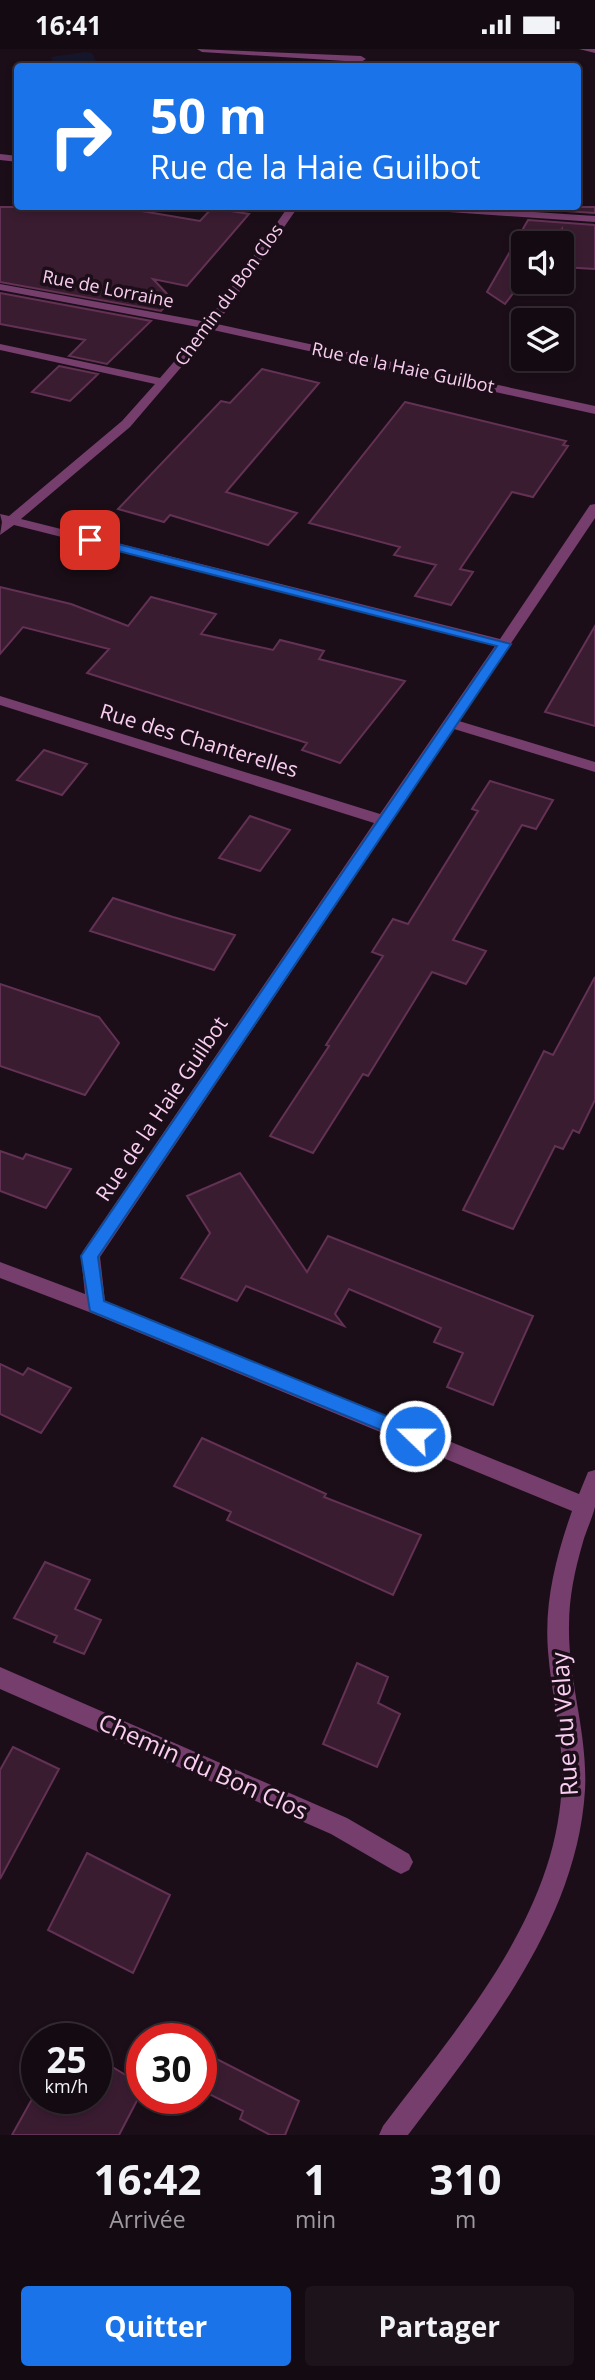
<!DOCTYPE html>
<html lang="fr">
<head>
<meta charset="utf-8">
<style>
  body { margin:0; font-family:"Open Sans",sans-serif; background:#1d131b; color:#f1f3f6; height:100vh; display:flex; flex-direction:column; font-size:26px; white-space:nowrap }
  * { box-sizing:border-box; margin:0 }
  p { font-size:23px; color:#9d9a9f }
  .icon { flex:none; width:38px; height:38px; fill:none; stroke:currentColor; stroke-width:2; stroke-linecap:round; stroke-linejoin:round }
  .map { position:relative; height:2086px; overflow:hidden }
  .drawer { display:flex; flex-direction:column; background:#140a12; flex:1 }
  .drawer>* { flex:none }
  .top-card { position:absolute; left:14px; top:14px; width:567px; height:147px; border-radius:7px; box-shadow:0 4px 10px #0003,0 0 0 2px #332b32; background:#1a73e8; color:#fff; overflow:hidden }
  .controls { position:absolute; left:511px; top:182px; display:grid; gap:14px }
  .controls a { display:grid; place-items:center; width:63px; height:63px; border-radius:7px; background:#140a12; box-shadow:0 4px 10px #0003,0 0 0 2px #332b32; font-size:35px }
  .speed { position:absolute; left:21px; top:1974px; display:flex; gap:14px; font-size:35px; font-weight:700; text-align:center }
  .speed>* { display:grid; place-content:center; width:91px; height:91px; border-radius:50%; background:#140a12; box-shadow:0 4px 10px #0003,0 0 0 2px #332b32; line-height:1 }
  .speed small { font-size:18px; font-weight:400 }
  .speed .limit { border:10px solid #d22; background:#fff; color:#111 }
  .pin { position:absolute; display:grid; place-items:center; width:60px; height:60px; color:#fff; margin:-30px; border-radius:14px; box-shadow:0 4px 10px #0006 }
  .me { position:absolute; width:77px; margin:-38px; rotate:292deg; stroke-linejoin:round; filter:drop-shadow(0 0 5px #0008) }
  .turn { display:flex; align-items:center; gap:24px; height:147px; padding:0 21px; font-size:32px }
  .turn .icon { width:91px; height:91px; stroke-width:2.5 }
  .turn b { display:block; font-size:49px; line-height:60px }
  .eta { display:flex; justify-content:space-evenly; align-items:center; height:119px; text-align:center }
  .eta b { font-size:42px; font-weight:700; line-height:49px }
  .button { display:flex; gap:14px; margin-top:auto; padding:14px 21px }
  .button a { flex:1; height:80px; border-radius:7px; background:#1a73e8; color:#fff; font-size:28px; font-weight:700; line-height:80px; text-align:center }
  .button a+a { background:#1d131b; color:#f1f3f6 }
  .status { display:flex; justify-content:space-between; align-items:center; height:49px; padding:0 35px; background:#140a12; direction:ltr }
  .status svg { height:19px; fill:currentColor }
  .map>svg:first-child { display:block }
  .green { fill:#16162b }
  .building { fill:#3a1c31; stroke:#633154; stroke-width:2 }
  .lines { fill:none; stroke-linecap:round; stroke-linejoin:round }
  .minor { fill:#753e6d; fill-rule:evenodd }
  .route { fill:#1a73e8; stroke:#114b97; stroke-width:2 }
  .labels { text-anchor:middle; stroke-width:7; stroke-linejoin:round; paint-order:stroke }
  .far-street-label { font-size:18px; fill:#f9cef0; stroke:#1b0e18 }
  .street-label { font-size:21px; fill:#f9cef0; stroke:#1b0e18 }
  .near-street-label { font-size:24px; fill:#f9cef0; stroke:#1b0e18 }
</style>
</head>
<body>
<div class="status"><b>16:41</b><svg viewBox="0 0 49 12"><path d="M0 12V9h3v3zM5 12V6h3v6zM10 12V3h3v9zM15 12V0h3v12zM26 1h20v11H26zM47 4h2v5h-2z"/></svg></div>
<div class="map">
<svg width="595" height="2086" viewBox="0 0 595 2086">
  <rect width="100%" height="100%" fill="#1b0e18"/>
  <path class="green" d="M 85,3 L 92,4 L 98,17 L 55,17 L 51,8 Z"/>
  <path class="building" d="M 0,158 L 118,158 L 200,172 L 212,159 L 249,165 L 187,237 L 153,230 L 172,250 L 161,262 L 0,233 Z
    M 536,158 L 595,158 L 595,164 L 534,160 Z
    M 528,171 L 595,176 L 595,220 L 562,218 L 562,180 L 551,194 L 523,194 L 523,231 L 505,255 L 487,243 Z
    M 0,244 L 151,272 L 107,315 L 69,307 L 85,291 L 0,275 Z
    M 59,317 L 98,325 L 70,352 L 32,343 Z
    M 262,320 L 319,334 L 226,443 L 297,464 L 268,496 L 170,466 L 164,473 L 118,460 L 221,352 L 230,354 Z
    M 405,353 L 566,392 L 563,396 L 568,397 L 533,448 L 512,443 L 460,520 L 473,523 L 451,556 L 415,547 L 436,516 L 394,506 L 400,498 L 309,474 Z
    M 0,538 L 71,555 L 128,577 L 151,548 L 216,565 L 201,585 L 273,601 L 280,591 L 324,602 L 319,610 L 405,632 L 340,714 L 302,701 L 307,694 L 87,624 L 109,600 L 23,578 L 0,605 Z
    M 595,577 L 595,677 L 545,663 Z
    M 44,701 L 87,715 L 62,746 L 17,731 Z
    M 490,732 L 553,751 L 536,780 L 522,776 L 453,891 L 486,902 L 466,935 L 432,923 L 368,1027 L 363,1025 L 313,1104 L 270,1087 L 329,997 L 326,996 L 383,907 L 372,903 L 393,870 L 408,875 L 478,762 L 472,760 Z
    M 250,767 L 290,781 L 260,822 L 219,809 Z
    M 113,849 L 173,868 L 235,886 L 214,921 L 90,882 Z
    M 595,928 L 595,1051 L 579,1084 L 573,1081 L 563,1100 L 555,1097 L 513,1180 L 463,1161 L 544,1002 L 553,1006 Z
    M 0,935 L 99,968 L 119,994 L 85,1046 L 0,1017 Z
    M 0,1102 L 23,1110 L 26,1105 L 71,1120 L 46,1159 L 0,1142 Z
    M 240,1124 L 307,1223 L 328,1187 L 533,1267 L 493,1356 L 447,1338 L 463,1304 L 434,1293 L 441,1279 L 349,1240 L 335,1265 L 344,1277 L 246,1237 L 237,1252 L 181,1229 L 210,1184 L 187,1147 Z
    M 0,1315 L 23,1326 L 28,1319 L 71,1339 L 41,1384 L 0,1365 Z
    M 202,1389 L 326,1445 L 324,1448 L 421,1486 L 393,1546 L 227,1471 L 231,1463 L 174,1437 Z
    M 45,1513 L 90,1531 L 75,1560 L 101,1571 L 84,1605 L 54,1593 L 57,1587 L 14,1569 Z
    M 357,1614 L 388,1628 L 378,1654 L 400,1665 L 377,1718 L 323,1695 Z
    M 13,1698 L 59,1720 L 0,1830 L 0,1721 Z
    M 87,1804 L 170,1846 L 133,1924 L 48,1881 Z
    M 201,2002 L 299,2052 L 285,2086 L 270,2086 L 240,2070 L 243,2062 L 201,2041 Z
    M 96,2008 L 142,2036 L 142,2042 L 119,2086 L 12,2086 L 37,2041 L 37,2049 L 96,2049 Z"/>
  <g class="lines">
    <path class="minor" d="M 197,0 L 361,7 L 366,10 L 361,13 L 202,3 Z
      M 579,0 L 595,0 L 595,4 Z
      M 0,105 L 18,107 L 18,113 L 0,111 Z
      M 288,158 L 298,158 L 217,275 L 595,357 L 595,365 L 213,281 L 130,378 L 21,470 L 500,590 L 590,456 L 595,455 L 595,469 L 459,672 L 595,713 L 595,723 L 454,680 L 100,1208 L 105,1252 L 579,1445 L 588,1423 L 595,1421 C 595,1432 595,1446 595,1458 C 592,1470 586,1482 583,1493 C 575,1520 569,1548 569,1577 C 568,1632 588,1685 585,1741 C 577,1873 484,1985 408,2086 L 379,2086 L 383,2077 C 461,1974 563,1860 562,1723 C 562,1683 551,1643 548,1602 C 544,1554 556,1507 572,1462 L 89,1263 L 0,1229 L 0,1213 L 85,1245 L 81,1207 L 83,1202 L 374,774 L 0,656 L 0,647 L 380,765 L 495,597 L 14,476 L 0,486 L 2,473 L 0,465 L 9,467 L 122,372 L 155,335 L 0,301 L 0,295 L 160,329 L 203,279 L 0,241 L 0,235 L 207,273 Z
      M 415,158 L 458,158 L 595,167 L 595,173 L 420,161 Z
      M 0,1618 L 347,1769 L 409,1805 L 413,1813 L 409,1821 L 401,1825 L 393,1821 L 331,1785 L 0,1640 Z"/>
  </g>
  <path class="route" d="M 90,488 L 511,595 L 98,1208 L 104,1252 L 421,1381 L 424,1387 L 421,1393 L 415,1395 L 90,1262 L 81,1207 L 497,597 L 86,494 L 86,489 Z"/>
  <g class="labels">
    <g class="far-street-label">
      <text transform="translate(108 240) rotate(11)" y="6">Rue de Lorraine</text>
      <text transform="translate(229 246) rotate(-54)" y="6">Chemin du Bon Clos</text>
      <text transform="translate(403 319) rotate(12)" y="6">Rue de la Haie Guilbot</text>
    </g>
    <g class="street-label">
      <text transform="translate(199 692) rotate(17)" y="7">Rue des Chanterelles</text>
      <text transform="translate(162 1060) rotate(-56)" y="7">Rue de la Haie Guilbot</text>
    </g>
    <g class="near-street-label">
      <text transform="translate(565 1675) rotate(-94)" y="8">Rue du Velay</text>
      <text transform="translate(203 1718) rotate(24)" y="8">Chemin du Bon Clos</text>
    </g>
  </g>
</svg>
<div class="controls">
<a><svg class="icon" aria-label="sound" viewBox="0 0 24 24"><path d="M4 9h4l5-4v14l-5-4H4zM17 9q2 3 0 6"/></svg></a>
<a><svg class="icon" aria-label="layers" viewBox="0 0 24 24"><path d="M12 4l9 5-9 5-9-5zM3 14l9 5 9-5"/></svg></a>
</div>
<div class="speed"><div>25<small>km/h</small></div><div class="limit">30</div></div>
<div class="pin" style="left:90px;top:491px;background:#d93025"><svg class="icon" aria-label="arrive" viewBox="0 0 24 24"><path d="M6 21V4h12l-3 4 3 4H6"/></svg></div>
<svg class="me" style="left:415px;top:1387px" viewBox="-20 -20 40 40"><circle r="17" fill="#1a73e8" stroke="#fff" stroke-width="3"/><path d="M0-11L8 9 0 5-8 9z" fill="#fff"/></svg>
<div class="top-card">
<div class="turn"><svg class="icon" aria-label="right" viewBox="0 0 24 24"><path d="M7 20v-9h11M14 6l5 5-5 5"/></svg><div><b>50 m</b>Rue de la Haie Guilbot</div></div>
</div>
</div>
<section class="drawer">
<div class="eta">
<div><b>16:42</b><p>Arrivée</p></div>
<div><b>1</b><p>min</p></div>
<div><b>310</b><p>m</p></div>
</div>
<div class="button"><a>Quitter</a><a>Partager</a></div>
</section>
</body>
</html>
